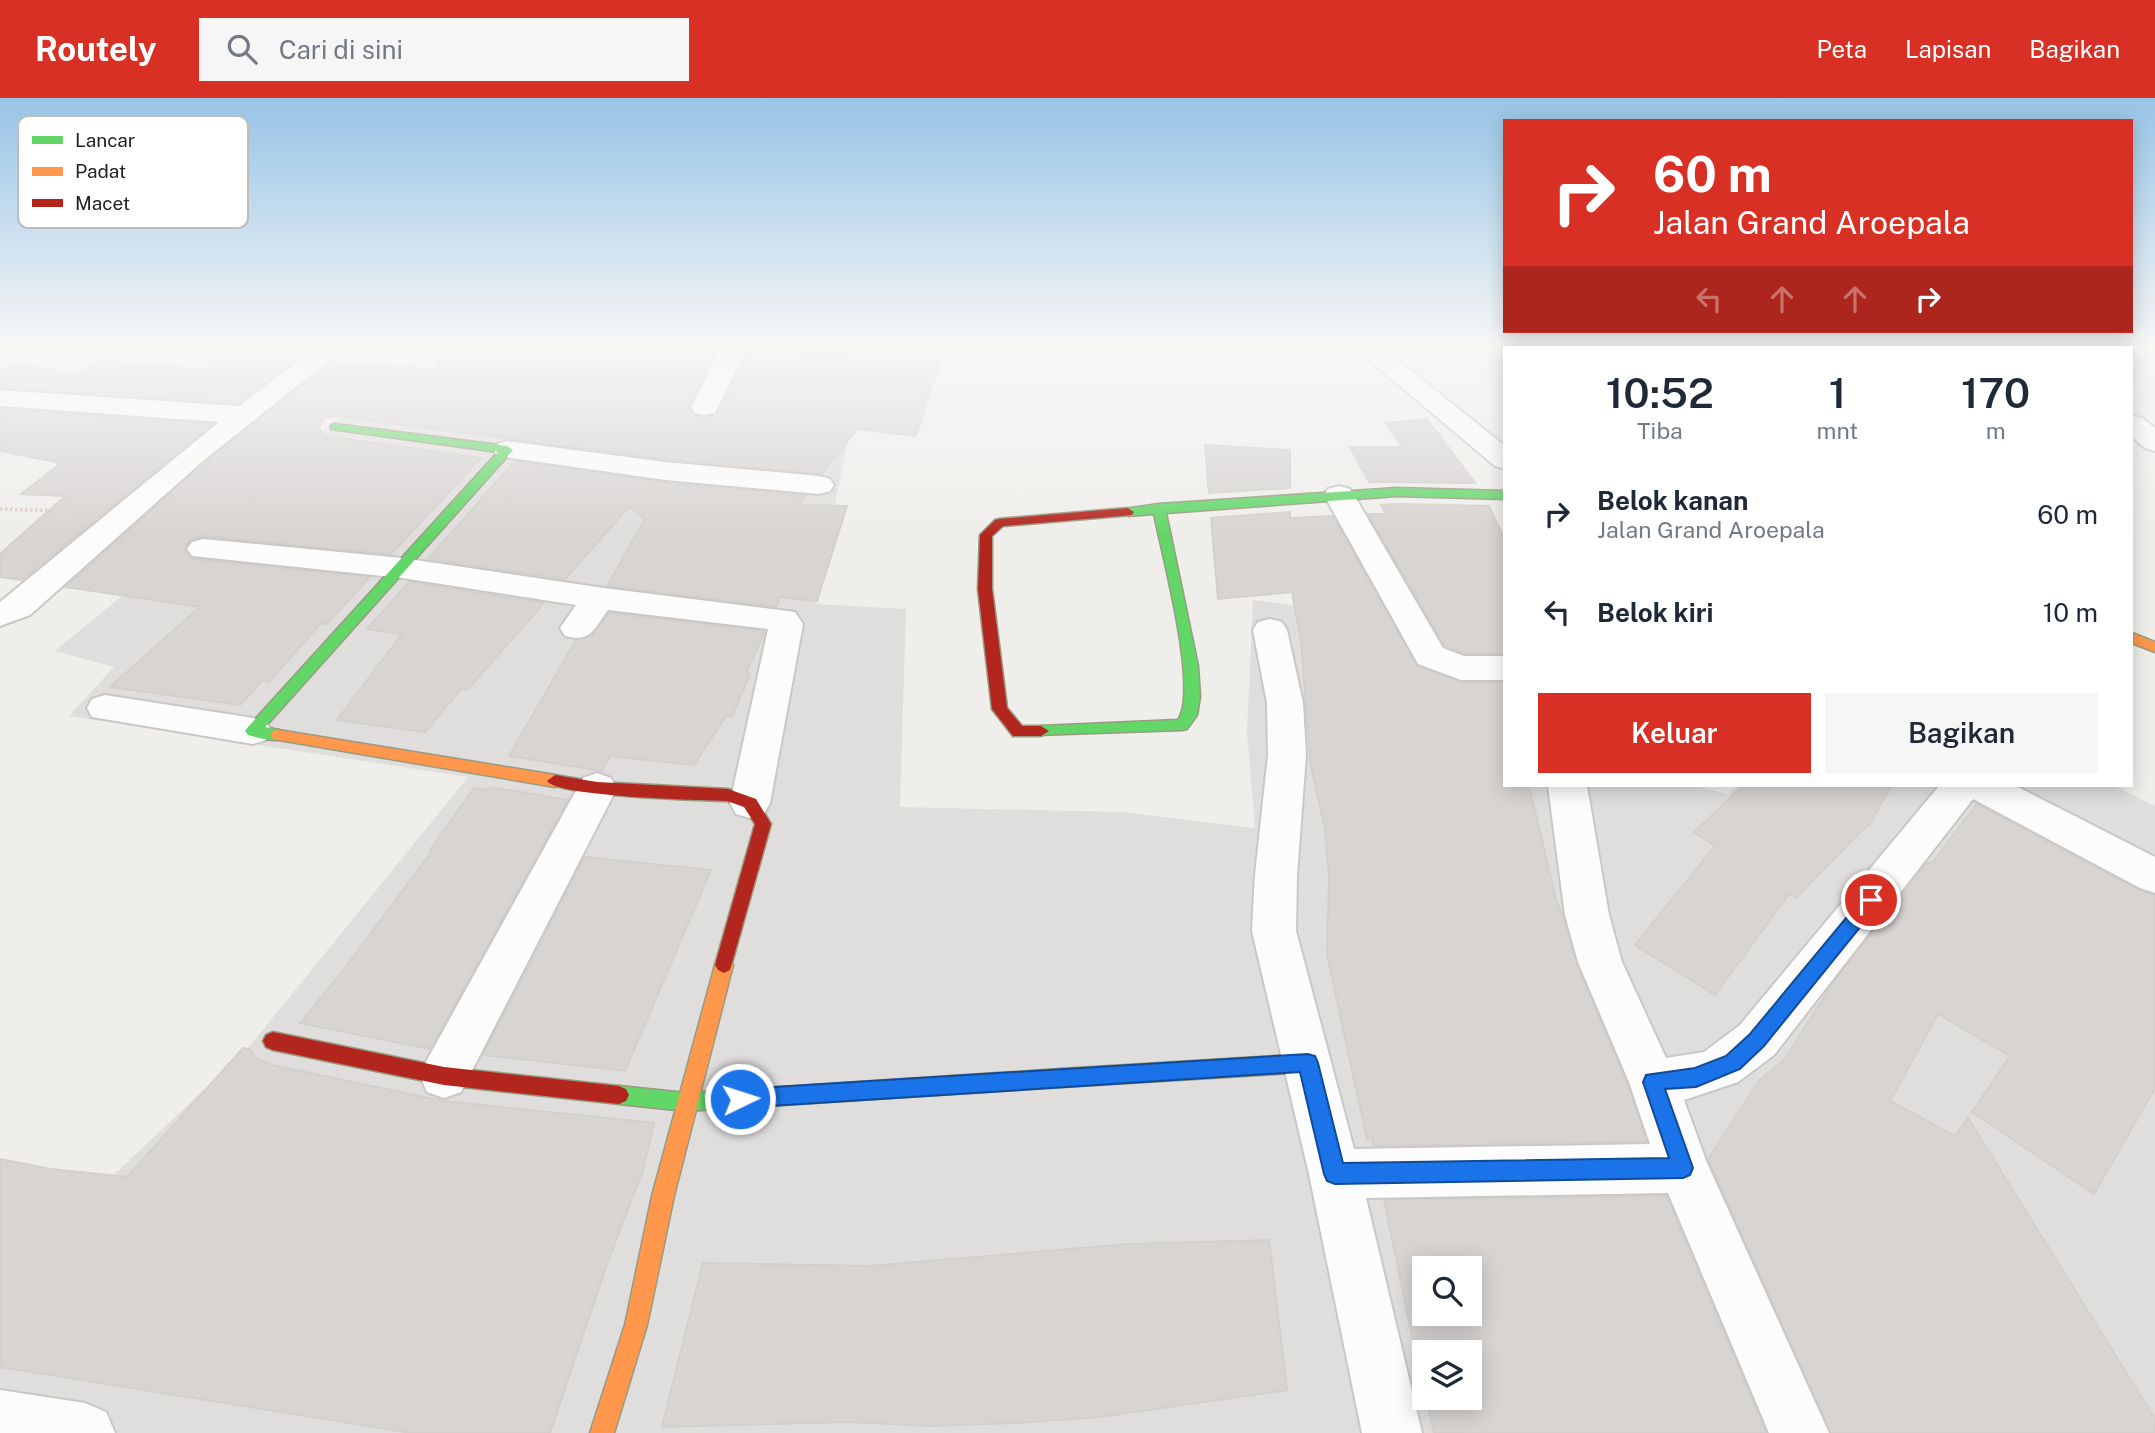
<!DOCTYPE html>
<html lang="id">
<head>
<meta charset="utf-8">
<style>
  body { margin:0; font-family:"Public Sans",sans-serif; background:#f6f6f7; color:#1f2937; height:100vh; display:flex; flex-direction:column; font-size:26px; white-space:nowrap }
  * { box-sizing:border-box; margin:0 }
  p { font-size:23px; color:#747a83 }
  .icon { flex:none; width:38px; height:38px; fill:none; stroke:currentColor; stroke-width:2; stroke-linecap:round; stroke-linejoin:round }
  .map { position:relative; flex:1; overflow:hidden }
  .details { position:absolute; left:1503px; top:248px; width:630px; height:441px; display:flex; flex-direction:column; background:#fff; border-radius:0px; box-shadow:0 4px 18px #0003 }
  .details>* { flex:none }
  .top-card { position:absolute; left:1503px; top:21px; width:630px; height:214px; border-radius:0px; box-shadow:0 4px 18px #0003; background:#d93025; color:#fff; overflow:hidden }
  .tools { position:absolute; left:1412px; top:1158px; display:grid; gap:14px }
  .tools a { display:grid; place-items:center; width:70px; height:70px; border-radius:0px; background:#fff; box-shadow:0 4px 18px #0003; font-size:35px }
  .pin { position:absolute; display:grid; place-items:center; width:60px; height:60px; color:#fff; margin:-30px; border:4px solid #fff; border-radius:50%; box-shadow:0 2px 7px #0007 }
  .me { position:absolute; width:77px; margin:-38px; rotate:86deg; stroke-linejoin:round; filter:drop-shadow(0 0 5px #0008) }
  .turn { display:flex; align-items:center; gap:24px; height:147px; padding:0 35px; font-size:32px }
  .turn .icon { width:91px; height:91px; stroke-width:2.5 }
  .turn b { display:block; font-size:49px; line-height:60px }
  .lanes { display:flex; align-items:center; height:66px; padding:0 35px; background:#0003; justify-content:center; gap:35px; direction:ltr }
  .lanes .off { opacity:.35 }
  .eta { display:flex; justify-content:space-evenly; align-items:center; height:119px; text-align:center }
  .eta b { font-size:42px; font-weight:600; line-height:49px }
  .cta { display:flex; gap:14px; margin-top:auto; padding:14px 35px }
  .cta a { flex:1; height:80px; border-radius:0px; background:#d93025; color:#fff; font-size:28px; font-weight:600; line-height:80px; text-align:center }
  .cta a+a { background:#f6f6f7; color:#1f2937 }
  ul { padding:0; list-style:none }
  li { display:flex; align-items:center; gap:21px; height:98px; padding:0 35px }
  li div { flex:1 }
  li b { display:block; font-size:26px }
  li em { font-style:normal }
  header { display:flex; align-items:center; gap:42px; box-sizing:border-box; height:98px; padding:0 35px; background:#d93025; color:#fff }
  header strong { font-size:33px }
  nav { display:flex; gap:38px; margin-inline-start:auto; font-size:24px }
  .search { width:490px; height:63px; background:#f6f6f7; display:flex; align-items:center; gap:18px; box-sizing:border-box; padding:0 24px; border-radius:0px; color:#747a83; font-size:26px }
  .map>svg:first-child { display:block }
  .residential { fill:#dfdedc; fill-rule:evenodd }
  .building { fill:#d7d4d2; stroke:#d3d0cc; stroke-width:2; fill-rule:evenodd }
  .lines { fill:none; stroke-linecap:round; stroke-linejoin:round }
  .street-casing { stroke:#c9c8c7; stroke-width:4 }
  .fast-casing { stroke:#999a82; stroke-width:3 }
  .slow-casing { stroke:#999a82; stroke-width:3 }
  .jam-casing { stroke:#999a82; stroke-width:3 }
  .path { stroke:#dccecd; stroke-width:3.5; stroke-dasharray:2.5 2.5; stroke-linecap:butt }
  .street { fill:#fdfcfc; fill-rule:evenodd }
  .fast { fill:#63d668; fill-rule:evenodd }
  .slow { fill:#ff974d; fill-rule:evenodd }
  .jam { fill:#b3261e; fill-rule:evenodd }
  .route { fill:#1a73e8; stroke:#114b97; stroke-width:2 }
  .key { fill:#fff; stroke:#bdbdbd; stroke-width:2 }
  .key-label { font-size:19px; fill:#222 }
</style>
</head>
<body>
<header>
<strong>Routely</strong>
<div class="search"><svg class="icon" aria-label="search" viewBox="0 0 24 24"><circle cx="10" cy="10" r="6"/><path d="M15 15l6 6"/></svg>Cari di sini</div>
<nav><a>Peta</a><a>Lapisan</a><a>Bagikan</a></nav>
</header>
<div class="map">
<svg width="2155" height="1335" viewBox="0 0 2155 1335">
  <rect width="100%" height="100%" fill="#f0eeeb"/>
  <path class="residential" d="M 408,266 L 606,295 L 851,326 L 815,506 L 906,511 L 900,709 L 1122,714 L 1255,730 L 1247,634 L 1253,502 L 1393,521 L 1405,633 L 1505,688 L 1695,688 L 1728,696 L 1738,688 L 2115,688 L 2155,708 L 2155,1335 L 0,1335 L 0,1090 L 46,1141 L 249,949 L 468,679 L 69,618 L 114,569 L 55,553 L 321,334 ZM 1424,1171 L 1470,1171 L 1470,1216 L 1424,1216 ZM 1424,1255 L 1470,1255 L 1470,1300 L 1424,1300 Z"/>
  <path class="building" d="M 231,250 L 312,250 L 238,305 L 0,289 L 0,274 L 16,265 L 78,277 L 97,263 L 203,271 Z
    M 686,250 L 717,252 L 689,308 L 693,316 L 704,320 L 717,316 L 748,253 L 942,257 L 916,338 L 857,331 L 822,376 L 665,361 L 335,318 L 324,320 L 319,330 L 325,338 L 481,360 L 391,456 L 203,438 L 190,442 L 184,451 L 192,461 L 370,479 L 327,526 L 321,525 L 269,584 L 262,583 L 240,607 L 110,589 L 200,509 L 66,489 L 206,364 L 330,265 L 433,271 L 448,251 Z
    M 0,311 L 212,326 L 22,482 L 0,479 L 0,456 L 65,398 L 21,396 L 61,365 L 0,353 Z
    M 1427,321 L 1475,385 L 1369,384 L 1350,349 L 1402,349 L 1386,325 Z
    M 1205,347 L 1290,352 L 1290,390 L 1209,395 Z
    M 515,363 L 665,385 L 806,397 L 799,407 L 847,408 L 817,503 L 780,499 L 776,509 L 607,488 L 645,421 L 629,409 L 565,481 L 428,461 Z
    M 1397,406 L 1489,408 L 1505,442 L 1505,555 L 1464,555 L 1445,548 L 1368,416 L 1386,416 L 1381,407 Z
    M 1290,414 L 1290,420 L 1333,418 L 1417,568 L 1460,584 L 1505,585 L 1505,688 L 1529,688 L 1555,797 L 1553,795 L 1563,818 L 1576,865 L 1627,985 L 1646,1043 L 1374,1048 L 1372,1040 L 1367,1041 L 1327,857 L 1329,782 L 1325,730 L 1311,669 L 1301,543 L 1292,494 L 1218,501 L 1211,420 Z
    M 409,484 L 544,505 L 467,592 L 461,591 L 425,634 L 337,622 L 402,536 L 367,531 Z
    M 609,515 L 765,533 L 746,576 L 750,576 L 732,619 L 726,618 L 694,667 L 610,658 L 602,673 L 509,658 L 576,542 L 592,537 Z
    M 1743,688 L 1891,688 L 1869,728 L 1866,728 L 1796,800 L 1789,796 L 1715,897 L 1635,847 L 1715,748 L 1694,734 Z
    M 491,689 L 568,702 L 430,951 L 300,925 L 342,874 L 432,753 L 430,752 L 474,690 L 489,692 Z
    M 1977,706 L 2139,792 L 2155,797 L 2155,990 L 2094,1096 L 1972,1014 L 2010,958 L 1938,916 L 1890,1003 L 1955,1038 L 1968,1020 L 2155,1321 L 2155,1335 L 1831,1335 L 1708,1061 L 1759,983 L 1785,961 L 1832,886 L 1927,765 L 1932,765 Z
    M 585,759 L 711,772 L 625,973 L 483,957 Z
    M 243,950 L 251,952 L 255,960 L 272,967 L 443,1003 L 654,1025 L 643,1072 L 607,1166 L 550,1335 L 411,1335 L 0,1269 L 0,1061 L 51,1071 L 127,1079 Z
    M 1666,1098 L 1766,1335 L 1434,1335 L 1426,1300 L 1470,1300 L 1470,1255 L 1424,1255 L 1424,1296 L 1384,1102 ZM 1424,1171 L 1470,1171 L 1470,1216 L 1424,1216 Z
    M 1269,1142 L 1287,1292 L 1100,1319 L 1015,1325 L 929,1328 L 849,1324 L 662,1329 L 703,1165 L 869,1168 L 1129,1146 Z"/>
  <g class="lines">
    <defs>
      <path id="street" d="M 316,250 L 345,250 L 204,362 L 30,517 L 0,528 L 0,504 L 219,324 L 0,308 L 0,292 L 239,308 Z
        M 721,250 L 747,250 L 715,315 L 705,317 L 695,315 L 691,309 Z
        M 1355,250 L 1383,250 L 1505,348 L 1505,371 L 1495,368 Z
        M 2132,318 L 2142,320 L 2155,330 L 2155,353 L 2145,350 L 2132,339 Z
        M 507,343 L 665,364 L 819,378 L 830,381 L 834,387 L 830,393 L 819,396 L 665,382 L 497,358 L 493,352 L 497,346 Z
        M 1339,388 L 1350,391 L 1354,397 L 1443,550 L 1464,558 L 1505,558 L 1505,582 L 1461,582 L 1418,566 L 1324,397 L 1328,391 Z
        M 203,441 L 402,460 L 604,490 L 795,514 L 803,526 L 770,705 L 764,716 L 750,720 L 736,716 L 730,705 L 768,531 L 608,512 C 594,531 591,545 565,538 L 560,530 L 576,507 L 402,480 L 192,458 L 187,451 L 192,444 Z
        M 1270,521 L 1282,524 L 1287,532 L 1303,605 L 1306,657 L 1297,777 L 1296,833 L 1354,1051 L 1650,1046 L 1629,984 L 1578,864 L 1565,817 L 1548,688 L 1587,688 L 1609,817 L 1622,864 L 1666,960 L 1704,954 L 1740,927 L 1939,688 L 2016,688 L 2155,759 L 2155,795 L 2140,790 L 1973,701 L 1774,957 L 1738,984 L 1684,1002 L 1707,1065 L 1829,1335 L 1769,1335 L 1668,1095 L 1366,1100 L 1422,1335 L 1362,1335 L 1309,1076 L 1252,833 L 1255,777 L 1268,657 L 1267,605 L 1253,532 L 1258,524 Z
        M 105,597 L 253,620 L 266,624 L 272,633 L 266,642 L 253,646 L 92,619 L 87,610 L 92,601 Z
        M 597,675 L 611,680 L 617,690 L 461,994 L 444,1000 L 427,994 L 420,978 L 427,962 L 583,680 Z
        M 0,1292 L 85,1305 L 106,1314 L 115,1335 L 0,1335 Z"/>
      <path id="fast" d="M 335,326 L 507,348 L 513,352 L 265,629 L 283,633 L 286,637 L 283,641 C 273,644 258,640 248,637 L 245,633 L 248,629 L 498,354 L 331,331 L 331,327 Z
        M 1397,390 L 1505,393 L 1505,401 L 1397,398 L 1166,415 L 1198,568 L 1200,599 L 1197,617 L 1187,631 L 1182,632 L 1036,637 L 1033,633 L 1041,628 L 1178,622 C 1199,592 1162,456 1154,416 L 1128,418 L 1122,414 L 1124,411 L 1159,406 Z
        M 1061,971 L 1068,974 L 1071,980 L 1068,986 L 1061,989 L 686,1013 L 619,1006 L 612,1003 L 609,997 L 612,991 L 619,988 L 686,995 Z"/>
      <path id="slow" d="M 2132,535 L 2155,544 L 2155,554 L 2132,545 Z
        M 278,632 L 555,677 L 563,683 L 555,689 L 273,641 L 270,637 L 273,633 Z
        M 724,859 L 730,862 L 733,867 L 674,1098 L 647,1227 L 614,1335 L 590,1335 L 625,1227 L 652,1098 L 715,867 L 718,862 Z
        M 1308,956 L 1315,959 L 1318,965 L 1315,971 L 1308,974 L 1061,989 L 1054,986 L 1051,980 L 1054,974 L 1061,971 Z"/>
      <path id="jam" d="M 1128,410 L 1134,414 L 1132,417 L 1003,428 L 992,438 L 992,491 L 1007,610 L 1022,628 L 1041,628 L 1049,633 L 1041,638 L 1013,638 L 992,611 L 978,491 L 980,437 L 995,422 L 999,421 Z
        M 555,677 L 597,684 L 728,691 L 756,701 L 771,726 L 730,872 L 724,875 L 718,872 L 715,867 L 755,726 L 744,709 L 727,703 C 700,702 558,699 547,683 Z
        M 273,934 L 444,969 L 619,988 L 626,991 L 629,997 L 626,1003 L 619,1006 L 444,987 L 273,952 L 266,949 L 263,943 L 266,937 Z"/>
    </defs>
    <use href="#street" class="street-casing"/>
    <use href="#fast" class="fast-casing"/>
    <use href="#slow" class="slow-casing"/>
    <use href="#jam" class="jam-casing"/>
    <path class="path" d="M 0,411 L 71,413"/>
    <use href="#street" class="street"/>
    <use href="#fast" class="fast"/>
    <use href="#slow" class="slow"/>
    <use href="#jam" class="jam"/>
  </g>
  <linearGradient id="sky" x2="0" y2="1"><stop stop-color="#97c4e6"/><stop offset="0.57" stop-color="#f8f7f6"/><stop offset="1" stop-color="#f8f7f6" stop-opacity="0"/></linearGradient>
  <rect width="2155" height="437" fill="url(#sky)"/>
  <path class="route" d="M 1871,795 L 1878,797 L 1880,802 L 1878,807 L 1764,948 L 1740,971 L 1696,989 L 1665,991 L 1693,1070 L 1690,1077 L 1683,1080 L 1335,1086 L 1327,1083 L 1324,1076 L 1300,974 L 740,1010 L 733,1007 L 730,1001 L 733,994 L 740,991 L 1308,956 L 1315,958 L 1318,965 L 1343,1065 L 1669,1060 L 1643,984 L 1646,977 L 1695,970 L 1726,958 L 1750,936 L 1865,797 Z"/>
  <rect x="18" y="18" width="230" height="112" rx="10" class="key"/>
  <rect x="32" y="38" width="31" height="8" fill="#63d668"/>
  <rect x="32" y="69" width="31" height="9" fill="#ff974d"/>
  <rect x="32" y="101" width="31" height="8" fill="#b3261e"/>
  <g class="key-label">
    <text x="75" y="49">Lancar</text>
    <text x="75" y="80">Padat</text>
    <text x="75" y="112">Macet</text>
  </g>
</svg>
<div class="tools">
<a><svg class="icon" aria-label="search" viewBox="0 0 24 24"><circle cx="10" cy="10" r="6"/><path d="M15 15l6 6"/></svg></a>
<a><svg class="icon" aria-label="layers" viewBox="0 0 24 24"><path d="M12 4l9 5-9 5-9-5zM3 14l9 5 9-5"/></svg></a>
</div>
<div class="pin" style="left:1871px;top:802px;background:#d93025"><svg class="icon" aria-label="arrive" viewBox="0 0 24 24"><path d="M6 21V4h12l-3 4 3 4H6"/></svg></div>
<svg class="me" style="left:740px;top:1001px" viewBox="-20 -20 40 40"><circle r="17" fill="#1a73e8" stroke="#fff" stroke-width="3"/><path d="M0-11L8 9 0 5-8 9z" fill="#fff"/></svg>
<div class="top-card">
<div class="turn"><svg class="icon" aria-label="right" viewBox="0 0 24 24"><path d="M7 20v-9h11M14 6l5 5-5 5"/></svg><div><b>60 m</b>Jalan Grand Aroepala</div></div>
<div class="lanes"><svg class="icon off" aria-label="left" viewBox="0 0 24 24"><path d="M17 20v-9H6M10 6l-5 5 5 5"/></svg><svg class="icon off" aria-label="ahead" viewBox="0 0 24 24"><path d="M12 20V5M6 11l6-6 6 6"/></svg><svg class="icon off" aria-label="ahead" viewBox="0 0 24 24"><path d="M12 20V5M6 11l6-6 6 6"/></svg><svg class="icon" aria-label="right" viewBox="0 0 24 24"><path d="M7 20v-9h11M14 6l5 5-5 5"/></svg></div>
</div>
<section class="details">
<div class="eta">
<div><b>10:52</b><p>Tiba</p></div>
<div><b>1</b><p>mnt</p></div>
<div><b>170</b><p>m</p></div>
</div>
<ul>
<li><svg class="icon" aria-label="right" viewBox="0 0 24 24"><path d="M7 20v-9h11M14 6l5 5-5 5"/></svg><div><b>Belok kanan</b><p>Jalan Grand Aroepala</p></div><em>60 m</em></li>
<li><svg class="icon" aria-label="left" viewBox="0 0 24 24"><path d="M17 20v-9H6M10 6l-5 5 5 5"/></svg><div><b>Belok kiri</b></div><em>10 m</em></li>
</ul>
<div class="cta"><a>Keluar</a><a>Bagikan</a></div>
</section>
</div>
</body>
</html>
